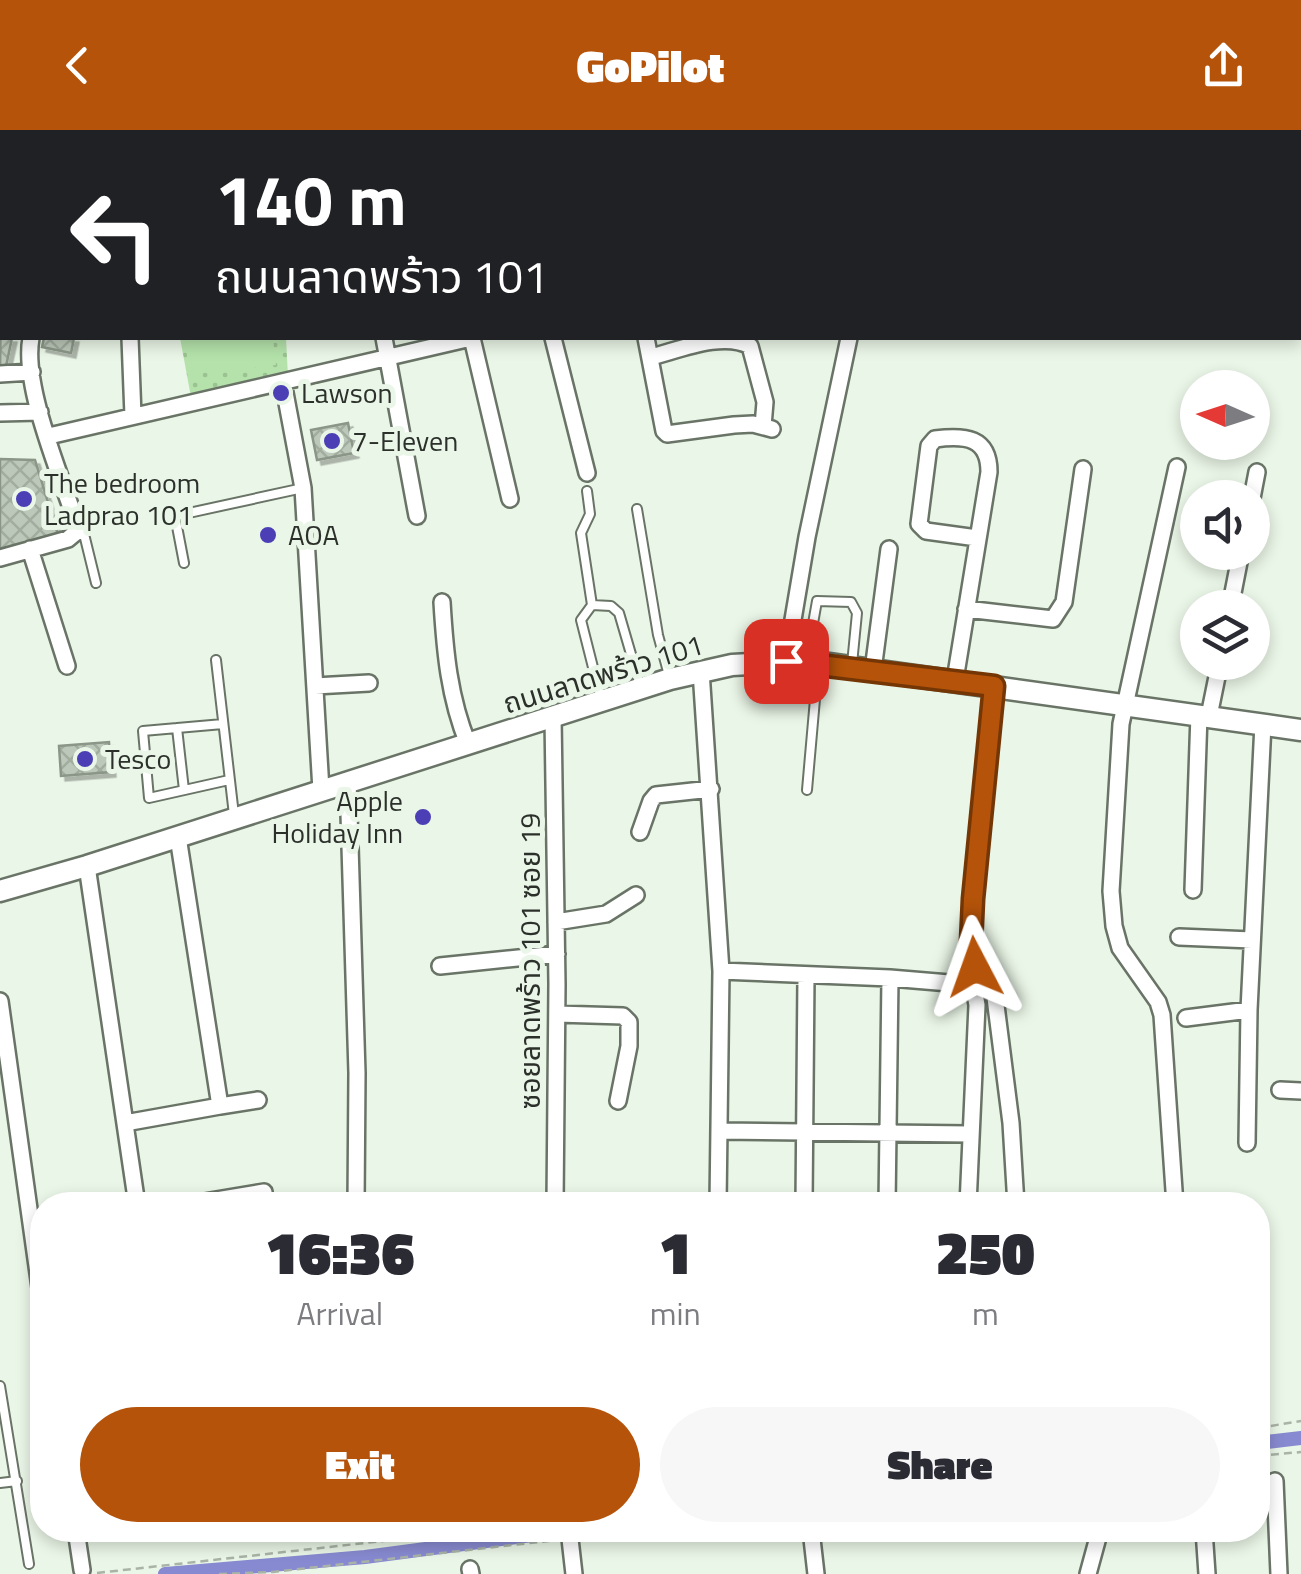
<!DOCTYPE html>
<html lang="en">
<head>
<meta charset="utf-8">
<style>
  body { margin:0; font-family:"Titillium Web","Noto Sans Thai",sans-serif; background:#f7f7f7; color:#2b2b33; height:100vh; display:flex; flex-direction:column; font-size:38px; white-space:nowrap }
  * { box-sizing:border-box; margin:0 }
  p { font-size:32px; color:#7c7c81 }
  .icon { flex:none; width:55px; height:55px; fill:none; stroke:currentColor; stroke-width:2; stroke-linecap:round; stroke-linejoin:round }
  .map { position:relative; flex:1; overflow:hidden }
  .details { position:absolute; left:30px; top:1062px; width:1240px; height:350px; display:flex; flex-direction:column; background:#fff; border-radius:40px; box-shadow:0 5px 15px #0003 }
  .details>* { flex:none }
  .banner { position:absolute; left:0px; top:0px; width:1302px; height:210px; box-shadow:0 5px 15px #0003; background:#202124; color:#fff; overflow:hidden }
  .needle { width:65px; rotate:273deg }
  .controls { position:absolute; left:1180px; top:240px; display:grid; gap:20px }
  .controls a { display:grid; place-items:center; width:90px; height:90px; border-radius:50%; background:#fff; box-shadow:0 5px 15px #0003; font-size:50px }
  .pin { position:absolute; display:grid; place-items:center; width:85px; height:85px; color:#fff; margin:-42px; border-radius:20px; box-shadow:0 5px 15px #0006 }
  .me { position:absolute; width:110px; margin:-55px; rotate:356deg; stroke-linejoin:round; filter:drop-shadow(0 0 8px #0008) }
  .turn { display:flex; align-items:center; gap:35px; height:210px; padding:0 50px; font-size:45px }
  .turn .icon { width:130px; height:130px; stroke-width:2.5 }
  .turn b { display:block; font-size:70px; line-height:85px }
  .eta { display:flex; justify-content:space-evenly; align-items:center; height:170px; text-align:center }
  .eta b { font-size:60px; font-weight:800; line-height:70px }
  .primary-button { display:flex; gap:20px; margin-top:auto; padding:20px 50px }
  .primary-button a { flex:1; height:115px; border-radius:60px; background:#b45309; color:#fff; font-size:40px; font-weight:800; line-height:115px; text-align:center }
  .primary-button a+a { background:#f7f7f7; color:#2b2b33 }
  header { display:flex; justify-content:space-between; align-items:center; height:130px; padding:0 50px; background:#b45309; color:#fff; font-size:45px; font-weight:800 }
  .map>svg:first-child { display:block }
  .grass { fill:url(#grass-dots) }
  .park { fill:#b4e2aa }
  .lines { fill:none; stroke-linecap:round; stroke-linejoin:round }
  .canal { stroke:#888ad1; stroke-width:14 }
  .building { fill:url(#building-cross-hatch); stroke:#8b9688; stroke-width:2.5; filter:url(#shadow) }
  .lane-casing { stroke:#697467; stroke-width:12 }
  .street-casing { stroke:#697467; stroke-width:20 }
  .secondary-casing { stroke:#697467; stroke-width:25 }
  .path { stroke:#aab3a7; stroke-width:2.5; stroke-dasharray:8 5; stroke-linecap:butt }
  .lane { stroke:#fff; stroke-width:8 }
  .street { stroke:#fff; stroke-width:15 }
  .secondary { stroke:#fff; stroke-width:20 }
  .route-casing { stroke:#753606; stroke-width:25 }
  .route { stroke:#b45309; stroke-width:18 }
  .poi-dot { fill:#4c3eb5; stroke:#eaf6e7; stroke-width:4 }
  .labels { text-anchor:middle; stroke-width:10; stroke-linejoin:round; paint-order:stroke }
  .poi-label { font-size:28px; fill:#2c302b; stroke:#eaf6e7; text-anchor:start }
  .street-label { font-size:28px; fill:#2c302b; stroke:#eaf6e7 }
</style>
</head>
<body>
<header><svg class="icon" aria-label="back" viewBox="0 0 24 24"><path d="M15 5l-7 7 7 7"/></svg>GoPilot<svg class="icon" aria-label="share" viewBox="0 0 24 24"><path d="M12 15V3M7 8l5-5 5 5M5 13v7h14v-7"/></svg></header>
<div class="map">
<svg width="1301" height="1444" viewBox="0 0 1301 1444">
  <defs>
    <pattern id="grass-dots" width="8" height="8" patternUnits="userSpaceOnUse" patternTransform="scale(2.5)"><rect width="8" height="8" fill="#b4e2aa"/><path d="M2 2h.1M6 6h.1" fill="none" stroke="#9bc292" stroke-width="1.8" stroke-linecap="round"/></pattern>
    <pattern id="building-cross-hatch" width="8" height="8" patternUnits="userSpaceOnUse" patternTransform="scale(2.5)"><rect width="8" height="8" fill="#bcc8b9"/><path d="M0 0l8 8M0 8l8-8" fill="none" stroke="#a2ac9f"/></pattern>
    <filter id="shadow"><feDropShadow dx="4.5" dy="4.5" stdDeviation="0" flood-color="#0004"/></filter>
  </defs>
  <rect width="100%" height="100%" fill="#eaf6e7"/>
  <path class="grass" d="M 180,208 L 286,208 L 288,247 L 191,267 Z"/>
  <path class="park" d="M 185,208 L 273,208 L 276,235 L 189,244 Z"/>
  <g class="lines">
    <path class="canal" d="M 1258,1313 L 1301,1308
      M 165,1444 L 365,1427 L 570,1400"/>
  </g>
  <path class="building" d="M 2,98 L 2,208 L 12,208 L 5,241 L 0,242 Z
    M 44,208 L 74,208 L 71,223 L 42,217 Z
    M 348,293 L 354,323 L 317,330 L 311,300 Z
    M 0,329 L 35,330 L 59,408 L 0,424 Z
    M 109,612 L 111,642 L 61,646 L 59,616 Z"/>
  <g class="lines">
    <defs>
      <path id="lane" d="M 760,2 L 760,0
        M 811,2 L 811,0
        M 865,2 L 866,0
        M 587,361 L 590,384 L 581,403 L 592,475
        M 637,379 L 658,505 L 670,549
        M 75,406 L 84,404 L 96,453
        M 184,433 L 175,386 L 303,358
        M 807,527 L 817,471 L 851,472 L 857,483 L 852,534
        M 216,530 L 234,685
        M 601,569 L 581,490 L 592,475 L 611,476 L 619,483 L 640,555
        M 223,594 L 143,601 L 149,668 L 229,650
        M 177,598 L 184,660
        M 807,660 L 818,535
        M 0,1256 L 29,1434
        M 0,1353 L 17,1351"/>
      <path id="street" d="M 219,0 L 219,2
        M 372,0 L 372,2
        M 525,0 L 525,2
        M 607,0 L 607,2
        M 691,0 L 691,2
        M 13,2 L 13,0
        M 69,2 L 69,0
        M 144,2 L 147,0
        M 930,2 L 931,0
        M 1279,2 L 1280,0
        M 0,61 L 2,50
        M 1300,160 L 1301,160
        M 130,208 L 133,286
        M 384,208 L 417,386
        M 472,208 L 510,369
        M 553,208 L 587,343
        M 646,208 L 664,301 L 667,304 L 734,295 L 753,294 L 772,299
        M 651,227 C 679,220 723,201 750,216 L 765,272 L 763,296
        M 0,244 L 32,242
        M 283,252 L 303,358 L 321,660
        M 0,283 L 40,282
        M 49,306 L 471,208
        M 1252,368 L 1257,342
        M 30,419 L 67,536
        M 0,428 L 68,409 L 74,404 L 77,395 C 61,346 22,256 31,208
        M 442,472 C 445,522 449,567 468,614
        M 1230,478 L 1241,422
        M 966,479 L 1053,489 L 1064,472 L 1083,339
        M 786,531 L 807,407 L 849,208
        M 873,540 L 889,419
        M 701,541 L 721,841 L 718,1075
        M 955,550 L 989,342 C 989,307 965,305 935,309 L 929,316 L 919,394 L 926,401 L 977,408
        M 315,556 L 369,553
        M 994,556 L 973,769 L 970,835 L 992,844 L 1011,993 L 1016,1075
        M 1209,586 L 1220,532
        M 553,587 L 557,854 L 555,1075
        M 348,651 L 357,943 L 356,1075
        M 640,702 L 651,671 L 656,665 L 711,659
        M 87,736 L 137,1075
        M 1193,760 L 1199,585
        M 556,792 L 606,784 L 636,765
        M 1179,807 L 1252,810
        M 440,836 L 557,824
        M 721,841 L 890,848 L 961,854 L 974,859 L 977,875 L 968,1075
        M 0,871 L 42,1172
        M 557,884 L 623,886 L 629,892 L 629,916 L 618,971
        M 1186,888 L 1249,880
        M 1280,960 L 1301,961
        M 220,976 L 258,970
        M 125,993 L 220,976 L 178,707
        M 719,1001 L 969,1004
        M 1247,1013 L 1249,880 L 1263,594
        M 186,1075 L 264,1062
        M 804,1075 L 806,845
        M 887,1075 L 890,848
        M 1175,1075 L 1162,885 L 1158,872 L 1120,818 L 1114,796 L 1111,761 L 1121,594 L 1177,337
        M 1275,1351 L 1279,1444
        M 76,1400 L 82,1440
        M 569,1400 L 574,1444
        M 811,1400 L 816,1444
        M 1204,1400 L 1207,1444
        M 470,1439 L 471,1444
        M 1088,1444 L 1100,1400"/>
      <path id="secondary" d="M 0,761 L 87,736 L 670,549 L 732,535 L 807,531 L 1301,600"/>
    </defs>
    <use href="#lane" class="lane-casing"/>
    <use href="#street" class="street-casing"/>
    <use href="#secondary" class="secondary-casing"/>
    <path class="path" d="M 1258,1298 L 1301,1291
      M 1258,1326 L 1301,1322
      M 585,1405 L 613,1400
      M 97,1443 L 481,1400
      M 219,1444 L 273,1442 L 557,1410"/>
    <use href="#lane" class="lane"/>
    <use href="#street" class="street"/>
    <use href="#secondary" class="secondary"/>
  </g>
  <g class="lines">
    <defs>
      <path id="route" d="M 786,531 L 994,556 L 973,769 L 970,834 L 975,837"/>
    </defs>
    <use href="#route" class="route-casing"/>
    <use href="#route" class="route"/>
  </g>
  <g class="poi-dot">
    <circle cx="281" cy="263" r="10"/>
    <circle cx="332" cy="311" r="10"/>
    <circle cx="24" cy="369" r="10"/>
    <circle cx="268" cy="405" r="10"/>
    <circle cx="85" cy="629" r="10"/>
    <circle cx="423" cy="687" r="10"/>
  </g>
  <g class="labels">
    <g class="poi-label">
      <text x="301" y="273">Lawson</text>
      <text x="352" y="321">7-Eleven</text>
      <text x="44" y="363">The bedroom<tspan x="44" dy="32">Ladprao 101</tspan></text>
      <text x="288" y="415">AOA</text>
      <text x="105" y="639">Tesco</text>
      <text x="403" y="681" text-anchor="end">Apple<tspan x="403" dy="32">Holiday Inn</tspan></text>
    </g>
    <g class="street-label">
      <text transform="translate(603 544) rotate(-17)" y="10">ถนนลาดพร้าว 101</text>
      <text transform="translate(530 831) rotate(-90)" y="10">ซอยลาดพร้าว 101 ซอย 19</text>
    </g>
  </g>
</svg>
<div class="controls">
<a><svg class="needle" viewBox="-14 -14 28 28"><path d="M0-13l5 13h-10z" fill="#e53935"/><path d="M0 13l5-13h-10z" fill="#7c7c81"/></svg></a>
<a><svg class="icon" aria-label="sound" viewBox="0 0 24 24"><path d="M4 9h4l5-4v14l-5-4H4zM17 9q2 3 0 6"/></svg></a>
<a><svg class="icon" aria-label="layers" viewBox="0 0 24 24"><path d="M12 4l9 5-9 5-9-5zM3 14l9 5 9-5"/></svg></a>
</div>
<div class="pin" style="left:786px;top:531px;background:#d93025"><svg class="icon" aria-label="arrive" viewBox="0 0 24 24"><path d="M6 21V4h12l-3 4 3 4H6"/></svg></div>
<svg class="me" style="left:975px;top:837px" viewBox="-20 -20 40 40"><path d="M0-17L14 15 0 8-14 15z" fill="#b45309" stroke="#fff" stroke-width="4"/></svg>
<div class="banner">
<div class="turn"><svg class="icon" aria-label="left" viewBox="0 0 24 24"><path d="M17 20v-9H6M10 6l-5 5 5 5"/></svg><div><b>140 m</b>ถนนลาดพร้าว 101</div></div>
</div>
<section class="details">
<div class="eta">
<div><b>16:36</b><p>Arrival</p></div>
<div><b>1</b><p>min</p></div>
<div><b>250</b><p>m</p></div>
</div>
<div class="primary-button"><a>Exit</a><a>Share</a></div>
</section>
</div>
</body>
</html>
